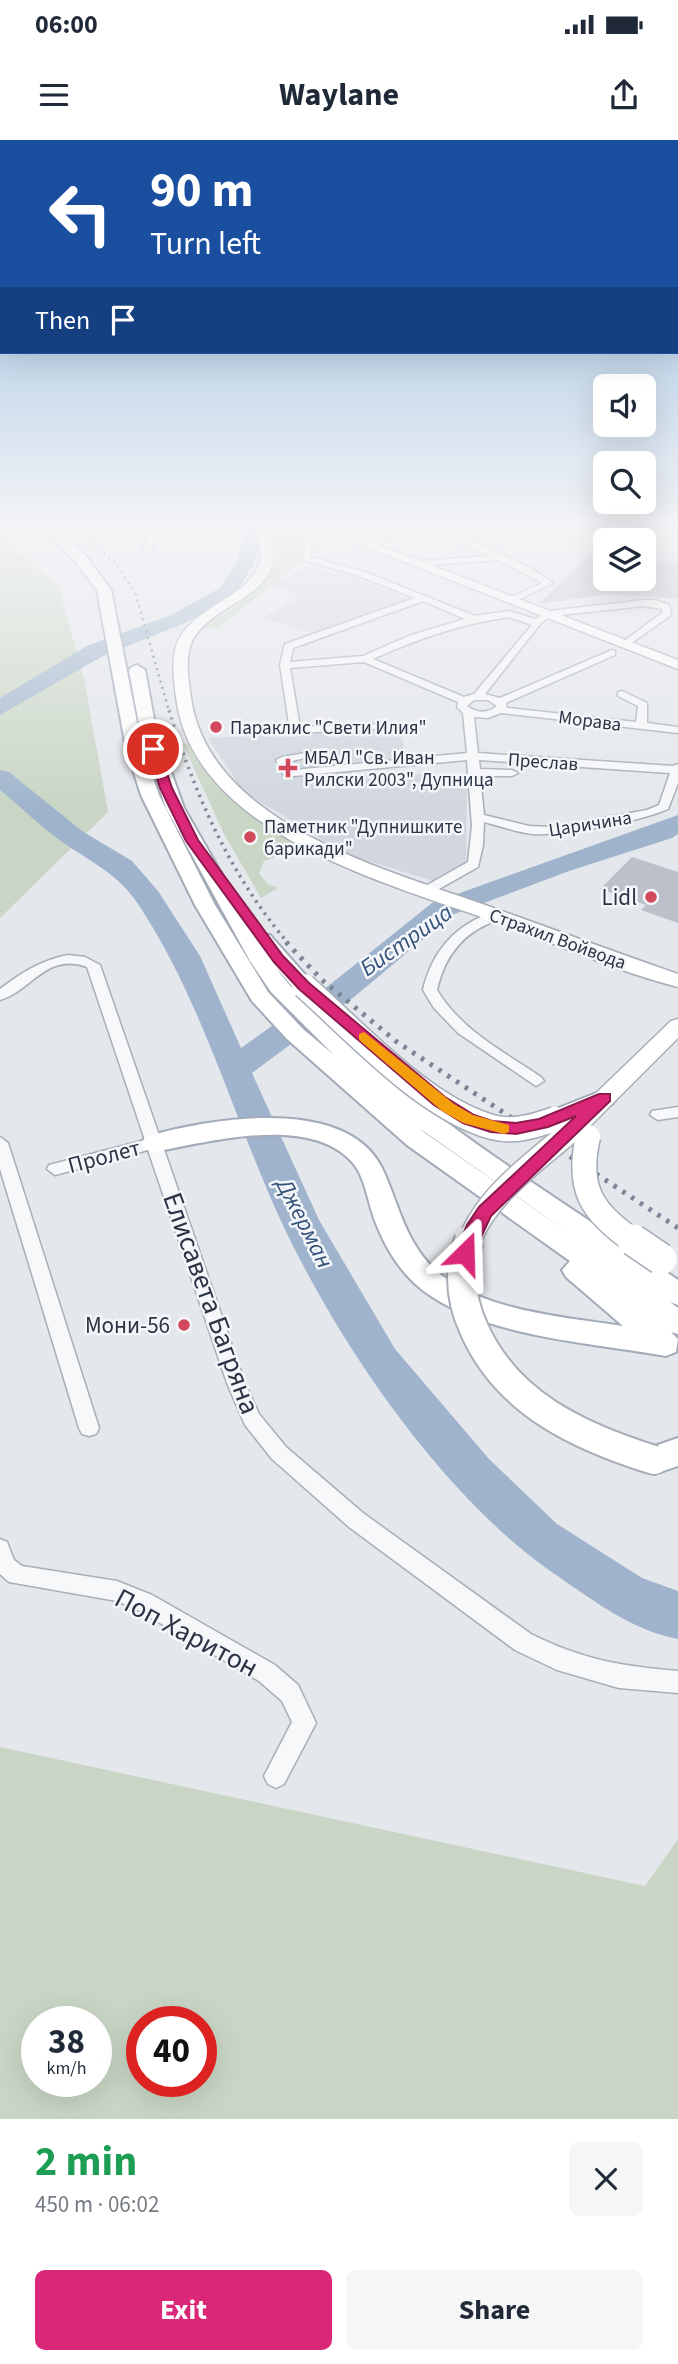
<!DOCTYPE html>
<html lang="en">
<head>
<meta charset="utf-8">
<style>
  body { margin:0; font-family:"Source Sans 3",sans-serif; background:#f6f6f7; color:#1f2937; height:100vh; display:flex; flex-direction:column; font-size:26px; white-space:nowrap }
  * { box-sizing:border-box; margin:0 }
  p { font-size:23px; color:#747a83 }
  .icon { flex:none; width:38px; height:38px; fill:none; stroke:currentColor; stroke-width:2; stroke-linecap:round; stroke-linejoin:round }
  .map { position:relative; height:1979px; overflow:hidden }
  .sheet { display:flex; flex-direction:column; background:#fff; flex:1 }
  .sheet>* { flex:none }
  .top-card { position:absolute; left:0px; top:0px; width:679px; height:214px; box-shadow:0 7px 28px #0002; background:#1a4fa0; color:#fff; overflow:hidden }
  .buttons { position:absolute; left:593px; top:234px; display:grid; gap:14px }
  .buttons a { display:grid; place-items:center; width:63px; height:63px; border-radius:10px; background:#fff; box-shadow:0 7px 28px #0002; font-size:35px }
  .speed { position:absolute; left:21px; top:1866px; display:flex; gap:14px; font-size:35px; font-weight:700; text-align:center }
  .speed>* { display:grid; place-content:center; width:91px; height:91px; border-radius:50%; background:#fff; box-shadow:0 7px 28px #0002; line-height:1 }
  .speed small { font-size:18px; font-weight:400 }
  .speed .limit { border:10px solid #d22; background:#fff; color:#111 }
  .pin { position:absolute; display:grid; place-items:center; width:60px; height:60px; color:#fff; margin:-30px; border:4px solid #fff; border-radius:50%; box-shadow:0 2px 7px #0007 }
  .me { position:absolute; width:77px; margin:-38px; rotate:22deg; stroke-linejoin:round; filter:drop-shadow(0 0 5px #0008) }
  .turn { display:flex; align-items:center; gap:24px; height:147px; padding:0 35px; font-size:32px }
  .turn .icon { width:91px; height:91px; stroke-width:2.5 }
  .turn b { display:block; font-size:49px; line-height:60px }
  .then { display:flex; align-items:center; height:66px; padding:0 35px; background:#0003; gap:14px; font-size:26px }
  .round { display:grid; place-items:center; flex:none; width:74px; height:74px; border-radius:10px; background:#f6f6f7 }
  .overview { display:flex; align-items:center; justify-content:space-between; height:119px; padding:0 35px }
  h1 { font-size:42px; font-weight:700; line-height:52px; color:#1e9e55 }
  .button { display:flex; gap:14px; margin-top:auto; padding:14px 35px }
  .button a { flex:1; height:80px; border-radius:10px; background:#db2777; color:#fff; font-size:28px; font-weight:700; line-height:80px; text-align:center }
  .button a+a { background:#f6f6f7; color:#1f2937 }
  .status { display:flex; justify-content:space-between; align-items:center; height:49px; padding:0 35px; background:#fff; direction:ltr }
  .status svg { height:19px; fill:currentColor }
  header { display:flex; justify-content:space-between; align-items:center; height:91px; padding:0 35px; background:#fff; font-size:32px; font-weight:700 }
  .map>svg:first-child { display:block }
  .built { fill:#d2d6de }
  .green { fill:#c9d6c5; fill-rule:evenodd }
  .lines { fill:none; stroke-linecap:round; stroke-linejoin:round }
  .river { fill:#9fb4cc; fill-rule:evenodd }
  .building { fill:#bbc0ca }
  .street-casing { stroke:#a9aeb7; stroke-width:3 }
  .secondary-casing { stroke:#a9aeb7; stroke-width:3 }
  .primary-casing { stroke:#a3abb8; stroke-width:4 }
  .street { fill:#f7f8fa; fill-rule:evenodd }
  .secondary { fill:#fff; fill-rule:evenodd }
  .primary { fill:#fff; fill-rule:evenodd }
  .rail-far2 { stroke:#7d8696; stroke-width:2.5; stroke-dasharray:2 4.5; stroke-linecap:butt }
  .rail-far1 { stroke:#7d8696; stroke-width:3.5; stroke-dasharray:2.5 5; stroke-linecap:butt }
  .rail { stroke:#7d8696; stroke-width:5; stroke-dasharray:3.5 7; stroke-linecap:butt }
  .secondary-bridge-far1-casing { stroke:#a9aeb7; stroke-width:25; stroke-linecap:butt }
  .secondary-bridge-casing { stroke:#a9aeb7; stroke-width:32; stroke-linecap:butt }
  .primary-bridge-far1-casing { stroke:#a3abb8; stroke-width:27; stroke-linecap:butt }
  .primary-bridge-casing { stroke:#a3abb8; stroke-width:34; stroke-linecap:butt }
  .secondary-bridge-far1 { stroke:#fff; stroke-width:22 }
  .secondary-bridge { stroke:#fff; stroke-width:28 }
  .primary-bridge-far1 { stroke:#fff; stroke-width:24 }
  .primary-bridge { stroke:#fff; stroke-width:31 }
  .route { fill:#db2777; stroke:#8e194d; stroke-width:2 }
  .slow { fill:#f59e0b }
  .poi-dot { fill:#d1495b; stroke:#f4f6f9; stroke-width:2.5 }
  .labels { text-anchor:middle; stroke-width:5; stroke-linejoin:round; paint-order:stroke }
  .far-street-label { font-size:19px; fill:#2b3445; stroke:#f4f6f9 }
  .far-poi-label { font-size:19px; fill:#2b3445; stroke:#f4f6f9; text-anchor:start }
  .poi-label { font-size:23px; fill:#2b3445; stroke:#f4f6f9; text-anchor:end }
  .street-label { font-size:23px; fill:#2b3445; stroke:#f4f6f9 }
  .water-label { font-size:24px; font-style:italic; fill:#34527a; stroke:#f4f6f9 }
  .near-street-label { font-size:28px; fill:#2b3445; stroke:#f4f6f9 }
</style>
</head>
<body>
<div class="status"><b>06:00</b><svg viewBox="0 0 49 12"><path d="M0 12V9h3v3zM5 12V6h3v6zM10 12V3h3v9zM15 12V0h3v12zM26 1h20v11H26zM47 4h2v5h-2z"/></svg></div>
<header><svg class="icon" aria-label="menu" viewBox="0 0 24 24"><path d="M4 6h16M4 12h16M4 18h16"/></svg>Waylane<svg class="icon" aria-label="share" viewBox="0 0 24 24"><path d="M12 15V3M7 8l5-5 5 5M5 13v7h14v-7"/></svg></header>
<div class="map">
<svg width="678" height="1979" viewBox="0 0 678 1979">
  <rect width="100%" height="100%" fill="#e4e7ec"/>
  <path class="built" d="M 305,427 L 355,437 L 409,459 L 312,493 L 263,478 L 301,456 L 273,445 Z
    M 355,590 L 400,591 L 407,619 L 346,622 L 352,634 L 467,635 L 466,723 L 433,741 L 345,714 L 243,651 L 208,598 Z"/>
  <path class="green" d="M 273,390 L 316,390 L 323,394 L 309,400 L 306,418 L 219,487 L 204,488 C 233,468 296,433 273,390 Z
    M 0,397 L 58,445 L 84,538 L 108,672 L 0,778 Z
    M 188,603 C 208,649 274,689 314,715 L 293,711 L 264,721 L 259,734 L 268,744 L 278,748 L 261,758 L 224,694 L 183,604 Z
    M 0,1607 L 645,1746 L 678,1699 L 678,1979 L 0,1979 ZM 96,1881 L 96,1941 L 37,1941 L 37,1881 ZM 201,1881 L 201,1941 L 142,1941 L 142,1881 Z"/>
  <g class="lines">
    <path class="river" d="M 237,390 L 255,390 L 262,400 L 254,423 L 234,456 L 185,483 L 103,516 L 0,575 L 0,558 L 87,506 L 171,475 L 220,448 L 236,423 L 244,400 Z
      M 0,630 L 9,632 L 82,691 L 132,721 L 158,751 L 200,816 L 241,908 L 332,843 L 432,763 L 678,675 L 678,694 L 672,698 L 569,731 L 452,775 L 354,857 L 252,933 L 319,1080 L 395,1209 L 489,1319 L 557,1384 L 642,1438 L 678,1451 L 678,1499 C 634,1491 595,1462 559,1437 C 445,1361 339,1205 281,1081 C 233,977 202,860 138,764 C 119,735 93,723 65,704 C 42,688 21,667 0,650 Z"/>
  </g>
  <path class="building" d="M 592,411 L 606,413 L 606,439 L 644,439 L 644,421 L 678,424 L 678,459 L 609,454 L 539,464 Z
    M 632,717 L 678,732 L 678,783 L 641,770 L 646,765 L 600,749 Z"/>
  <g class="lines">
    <defs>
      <path id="street" d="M 149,390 L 157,390 L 151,412 L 147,415 L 143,412 Z
        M 333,390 L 340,392 L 313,401 L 310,417 L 365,432 L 475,476 L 509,471 L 535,479 L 548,471 L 644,460 L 656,460 L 669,465 L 671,475 L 626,507 L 623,506 L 623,502 L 663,472 L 662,469 L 644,466 L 551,476 L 541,483 L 485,554 L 500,558 L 612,510 L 615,511 L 615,515 L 506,563 L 507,568 L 636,582 L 638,566 L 618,556 L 618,552 L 622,551 L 647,563 L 647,583 L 678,587 L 678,593 L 501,573 L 488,578 L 474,577 L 478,613 L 673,626 L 678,624 L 678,643 L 668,669 C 639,682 563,696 532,694 C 516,692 500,686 484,682 L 483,705 L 478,727 L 430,754 L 422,754 L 422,748 L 468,722 L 472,686 L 467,620 L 294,636 L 283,634 L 276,620 L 282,617 L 317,611 L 317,615 L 288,622 L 294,630 L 467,613 L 463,573 L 457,567 L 458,562 L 364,522 L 290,528 L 300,587 L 373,584 L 378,587 L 377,589 L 295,593 L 290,590 L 280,525 L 285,504 L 415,458 L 359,436 L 303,420 L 306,398 ZM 423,461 L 465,479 L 411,495 L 363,516 L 290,522 L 293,508 ZM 509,477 L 532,485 L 474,554 L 464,557 L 373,519 C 417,499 460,484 509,477 ZM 474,560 L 488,560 L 497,566 C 487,574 477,573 467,566 ZM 479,620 L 670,633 L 659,665 L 647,670 L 552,687 L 529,686 L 484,675 L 480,636 L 512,636 L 518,633 L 512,630 L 480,629 Z
        M 405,390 L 417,390 L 372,407 L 365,405 Z
        M 428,390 C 453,389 533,427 553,443 L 512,463 L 509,462 L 509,458 L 542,443 L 498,420 L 416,426 L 416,422 L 419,421 L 490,416 Z
        M 496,772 L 503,776 L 501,779 C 465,790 445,814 437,850 C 461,890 504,912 541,937 L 544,941 L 536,946 L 458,893 L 434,868 L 423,850 C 432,811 457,782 496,772 Z
        M 68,815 L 85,817 L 100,825 L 245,1243 L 259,1274 L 286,1307 L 363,1373 L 531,1494 C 583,1520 621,1526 678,1531 L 678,1553 L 619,1548 L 557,1530 L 515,1510 L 349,1387 L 272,1319 L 245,1285 L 227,1243 L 148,1010 L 55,1035 L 47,1029 L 49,1025 L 145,1000 L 87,827 C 46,812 32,851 0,860 L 0,849 C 21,833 41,820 68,815 Z
        M 678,967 L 678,977 L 658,980 L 650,975 L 652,971 Z
        M 0,997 L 8,1003 L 99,1288 L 96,1294 L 89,1296 L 82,1294 L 79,1288 L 0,1029 Z
        M 0,1399 L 7,1402 L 14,1420 L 22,1426 L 117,1441 L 152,1455 L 275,1525 L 298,1545 L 316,1583 L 284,1644 L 276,1648 L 268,1644 L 264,1636 L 292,1582 L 282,1561 L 259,1541 L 136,1469 L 117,1461 L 9,1442 L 0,1434 Z"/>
      <path id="secondary" d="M 255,390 L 267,390 C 299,460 199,460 189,511 C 186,526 189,543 191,558 C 209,684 387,730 488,766 C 552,789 615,812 678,834 L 678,847 C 617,832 557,804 498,783 C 389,743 193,695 176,557 C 174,542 172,525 175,510 C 187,457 285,457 255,390 Z
        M 323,390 L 339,390 L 678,520 L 678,529 Z
        M 678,879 L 678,898 L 580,996 L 564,996 L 561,990 L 564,984 L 671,881 Z"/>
      <path id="primary" d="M 45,390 L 58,390 L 85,415 L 111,450 L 142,608 L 159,655 L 215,765 L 268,852 L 303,889 L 334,915 L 271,852 L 250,821 L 166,668 L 140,590 L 129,530 L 132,527 L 137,525 L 145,530 L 156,590 L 184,668 L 256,794 L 270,795 L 315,846 L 304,853 L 296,851 L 275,826 C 303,866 344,900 381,931 C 474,1008 578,1072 678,1140 L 678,1165 L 670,1162 L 678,1168 L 678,1194 L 671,1192 L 678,1199 L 676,1212 L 666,1216 C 593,1203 494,1198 431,1156 C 404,1139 386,1110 375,1081 C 368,1063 365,1036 352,1022 C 309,974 209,1002 154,1012 L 145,1009 L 142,1003 L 145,997 C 209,978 346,955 382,1028 C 400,1066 405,1105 440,1134 C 489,1172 564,1177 623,1186 L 566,1137 L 562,1130 L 570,1121 L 407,1005 L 287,899 L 252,861 L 195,765 L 141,655 L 126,608 L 97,450 L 75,421 ZM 419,988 L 576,1098 L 425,993 Z
        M 604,950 L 612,952 L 616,958 L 612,964 L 555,987 L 546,985 L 543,979 L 546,973 Z
        M 678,1298 L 678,1326 L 654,1334 L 643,1330 L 638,1320 L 643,1310 Z"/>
    </defs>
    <use href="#street" class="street-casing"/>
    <use href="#secondary" class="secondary-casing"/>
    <use href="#primary" class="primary-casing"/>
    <use href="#street" class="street"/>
    <use href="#secondary" class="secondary"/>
    <use href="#primary" class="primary"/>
    <path class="rail-far2" d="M 80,390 L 115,423 L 135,452 L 169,571"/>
    <path class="rail-far1" d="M 169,570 C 195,655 230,735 288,803"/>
    <path class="rail" d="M 286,802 L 322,840 L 397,902 L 678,1088"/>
    <defs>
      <path id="secondary-bridge-far1" d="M 469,1102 C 486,1055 535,1022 572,990"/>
      <path id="secondary-bridge" d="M 469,1100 C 458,1130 461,1161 474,1189 C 507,1264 580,1297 654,1320"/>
      <path id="primary-bridge-far1" d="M 304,846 C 356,892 424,968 492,987 C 513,993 535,986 555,979
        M 588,997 C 576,1049 592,1073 635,1102"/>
      <path id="primary-bridge" d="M 633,1100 L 661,1119"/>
    </defs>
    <use href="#secondary-bridge-far1" class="secondary-bridge-far1-casing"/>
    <use href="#secondary-bridge" class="secondary-bridge-casing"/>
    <use href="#primary-bridge-far1" class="primary-bridge-far1-casing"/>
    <use href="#primary-bridge" class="primary-bridge-casing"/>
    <use href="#secondary-bridge-far1" class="secondary-bridge-far1"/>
    <use href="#secondary-bridge" class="secondary-bridge"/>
    <use href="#primary-bridge-far1" class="primary-bridge-far1"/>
    <use href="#primary-bridge" class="primary-bridge"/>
  </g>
  <linearGradient id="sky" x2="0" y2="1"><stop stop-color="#8bb4dd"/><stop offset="0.58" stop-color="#f3f4f6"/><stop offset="1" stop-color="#f3f4f6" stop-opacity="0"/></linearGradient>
  <rect width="678" height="667" fill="url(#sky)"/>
  <path class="route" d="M 153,606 L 159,609 L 172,648 L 198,700 L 283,816 L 309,843 L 445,957 L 474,975 L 492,981 L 516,983 L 539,979 L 599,954 L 610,954 L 610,961 L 491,1076 L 471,1118 L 465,1120 L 456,1113 L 467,1085 L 479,1067 L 576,976 L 548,987 L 516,994 L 491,992 L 463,983 L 434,965 L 299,849 L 274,822 L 186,701 L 160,648 L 148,609 Z"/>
  <path class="slow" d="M 364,892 L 454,964 L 473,975 L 509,985 L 509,992 L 504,994 L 463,983 L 442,971 L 359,900 L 359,894 Z"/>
  <g class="poi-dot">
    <circle cx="216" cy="587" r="7"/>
    <path d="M284.5 617.5h7v7h7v7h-7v7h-7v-7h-7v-7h7z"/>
    <circle cx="250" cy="697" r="7"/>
    <circle cx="651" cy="757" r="7"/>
    <circle cx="184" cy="1185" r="7"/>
  </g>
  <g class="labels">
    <g class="far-street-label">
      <text transform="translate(590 580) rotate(7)" y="7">Морава</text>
      <text transform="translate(543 621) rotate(4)" y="7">Преслав</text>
      <text transform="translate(590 683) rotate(-9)" y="7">Царичина</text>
      <text transform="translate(558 798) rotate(20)" y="7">Страхил Войвода</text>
    </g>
    <g class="far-poi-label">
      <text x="230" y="594">Параклис "Свети Илия"</text>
      <text x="304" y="624">МБАЛ "Св. Иван<tspan x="304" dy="22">Рилски 2003", Дупница</tspan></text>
      <text x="264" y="693">Паметник "Дупнишките<tspan x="264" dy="22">барикади"</tspan></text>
    </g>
    <g class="poi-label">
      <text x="637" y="765">Lidl</text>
      <text x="170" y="1193">Мони-56</text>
    </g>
    <g class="street-label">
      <text transform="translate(104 1016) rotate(-15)" y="8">Пролет</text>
    </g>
    <g class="water-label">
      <text transform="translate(406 800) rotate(-35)" y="8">Бистрица</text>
      <text transform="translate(305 1083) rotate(63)" y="8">Джерман</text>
    </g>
    <g class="near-street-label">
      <text transform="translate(212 1163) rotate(70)" y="10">Елисавета Багряна</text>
      <text transform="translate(187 1492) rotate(28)" y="10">Поп Харитон</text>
    </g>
  </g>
</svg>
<div class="buttons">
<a><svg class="icon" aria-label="sound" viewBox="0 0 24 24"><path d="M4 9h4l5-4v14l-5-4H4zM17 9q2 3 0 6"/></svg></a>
<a><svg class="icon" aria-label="search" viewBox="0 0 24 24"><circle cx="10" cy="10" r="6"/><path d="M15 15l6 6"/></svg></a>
<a><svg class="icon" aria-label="layers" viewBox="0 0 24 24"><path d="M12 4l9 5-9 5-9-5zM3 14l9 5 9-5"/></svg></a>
</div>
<div class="speed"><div>38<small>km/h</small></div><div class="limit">40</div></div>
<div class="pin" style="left:153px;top:609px;background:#d93025"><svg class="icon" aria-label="arrive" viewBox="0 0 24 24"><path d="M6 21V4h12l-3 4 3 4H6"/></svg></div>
<svg class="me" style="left:465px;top:1113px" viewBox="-20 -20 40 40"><path d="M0-17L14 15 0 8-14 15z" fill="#db2777" stroke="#fff" stroke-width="4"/></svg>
<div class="top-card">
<div class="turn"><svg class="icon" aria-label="left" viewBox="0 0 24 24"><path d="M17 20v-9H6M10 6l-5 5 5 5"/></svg><div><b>90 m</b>Turn left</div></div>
<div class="then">Then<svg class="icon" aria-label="arrive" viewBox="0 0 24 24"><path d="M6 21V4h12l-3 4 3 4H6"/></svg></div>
</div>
</div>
<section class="sheet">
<div class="overview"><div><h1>2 min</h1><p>450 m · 06:02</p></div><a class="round"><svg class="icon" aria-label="close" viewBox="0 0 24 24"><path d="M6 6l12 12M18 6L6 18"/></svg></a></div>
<div class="button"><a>Exit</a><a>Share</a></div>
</section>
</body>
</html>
